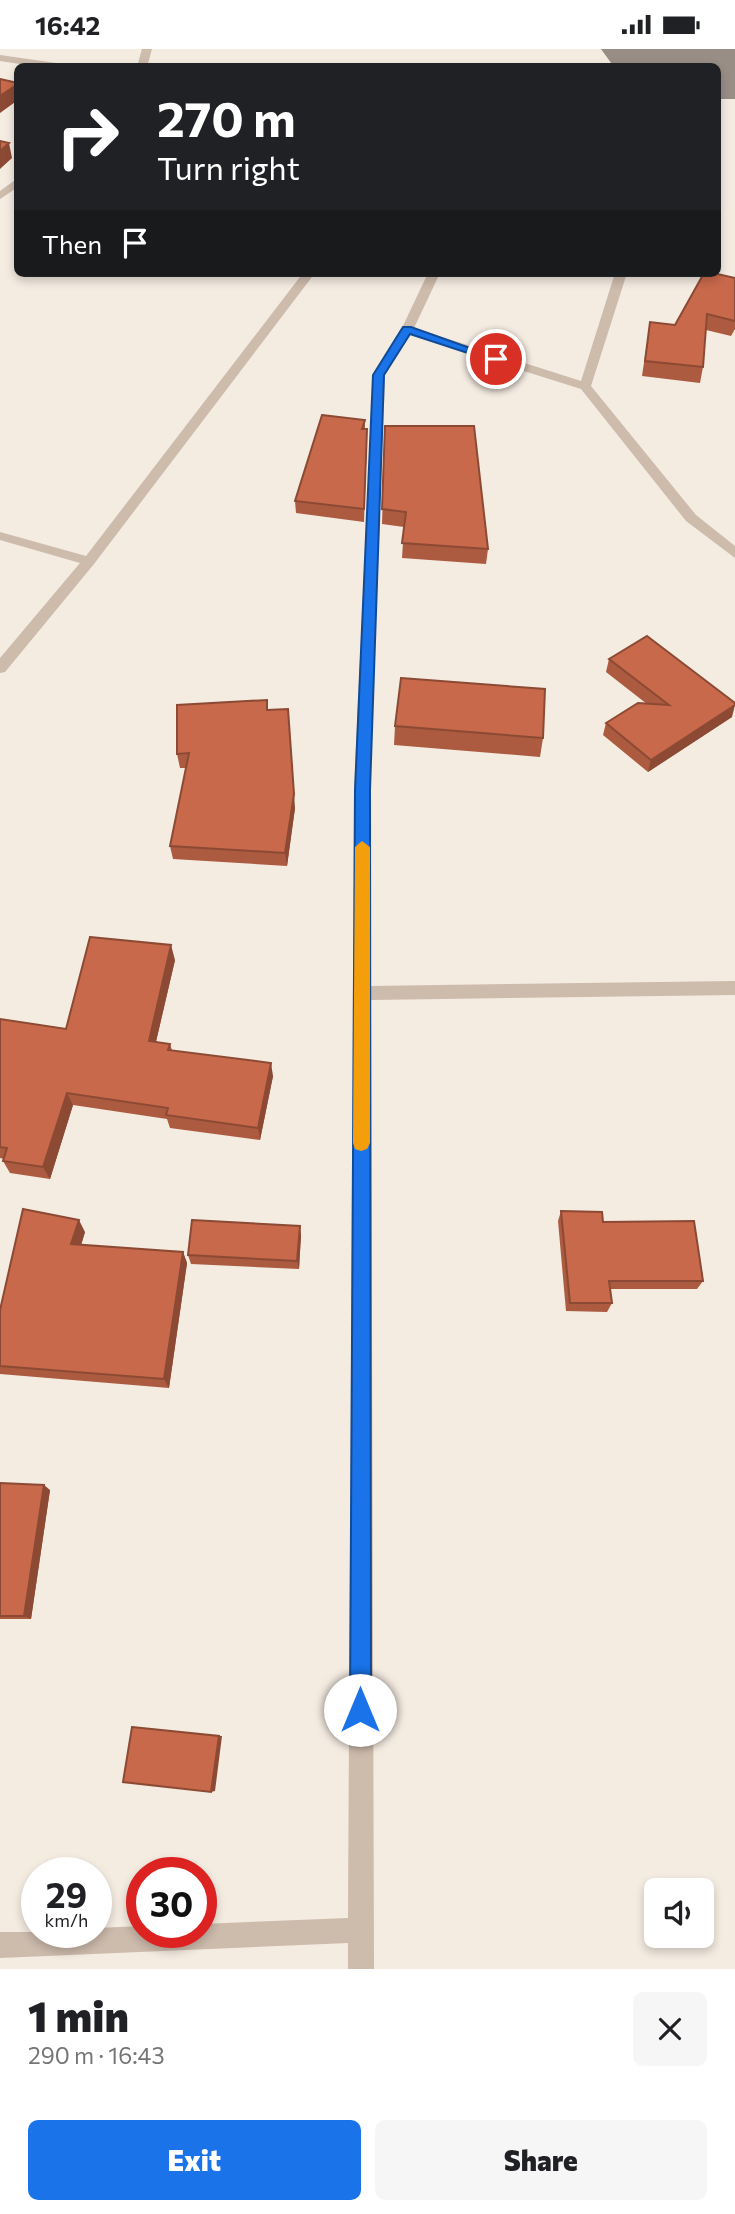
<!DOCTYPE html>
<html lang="en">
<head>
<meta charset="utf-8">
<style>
  body { margin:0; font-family:Commissioner,sans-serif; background:#f6f6f6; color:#202124; height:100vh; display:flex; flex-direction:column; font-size:26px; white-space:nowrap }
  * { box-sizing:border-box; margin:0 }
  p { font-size:23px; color:#757577 }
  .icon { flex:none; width:38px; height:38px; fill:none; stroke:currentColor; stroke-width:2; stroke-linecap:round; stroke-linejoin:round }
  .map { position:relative; height:1920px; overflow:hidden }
  .panel { display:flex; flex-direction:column; background:#fff; flex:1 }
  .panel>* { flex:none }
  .guide { position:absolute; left:14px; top:14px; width:707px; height:214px; border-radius:10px; box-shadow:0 4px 10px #0003; background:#202124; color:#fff; overflow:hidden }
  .buttons { position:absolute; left:644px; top:1829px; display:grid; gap:14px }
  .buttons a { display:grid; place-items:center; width:70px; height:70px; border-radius:10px; background:#fff; box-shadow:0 4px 10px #0003; font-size:35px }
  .speed { position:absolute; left:21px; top:1808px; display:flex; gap:14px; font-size:35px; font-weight:700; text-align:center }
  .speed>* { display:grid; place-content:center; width:91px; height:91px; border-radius:50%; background:#fff; box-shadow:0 4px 10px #0003; line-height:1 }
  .speed small { font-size:18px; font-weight:400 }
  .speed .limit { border:10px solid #d22; background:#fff; color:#111 }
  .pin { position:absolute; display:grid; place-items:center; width:60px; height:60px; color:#fff; margin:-30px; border:4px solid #fff; border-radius:50%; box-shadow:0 2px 7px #0007 }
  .me { position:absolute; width:77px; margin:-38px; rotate:0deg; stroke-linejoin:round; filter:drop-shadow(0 0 5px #0008) }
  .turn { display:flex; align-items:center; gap:24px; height:147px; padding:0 28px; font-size:32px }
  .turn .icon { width:91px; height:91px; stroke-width:2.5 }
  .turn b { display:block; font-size:49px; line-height:60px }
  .then { display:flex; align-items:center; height:66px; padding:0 28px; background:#0003; gap:14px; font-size:26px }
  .round { display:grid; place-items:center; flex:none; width:74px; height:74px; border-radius:10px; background:#f6f6f6 }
  .overview { display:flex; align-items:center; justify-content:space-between; height:119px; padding:0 28px }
  h1 { font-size:42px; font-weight:800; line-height:52px }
  .button { display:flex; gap:14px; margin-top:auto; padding:14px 28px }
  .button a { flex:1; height:80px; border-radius:10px; background:#1a73e8; color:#fff; font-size:28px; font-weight:800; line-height:80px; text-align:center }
  .button a+a { background:#f6f6f6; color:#202124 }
  .status { display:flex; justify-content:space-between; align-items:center; height:49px; padding:0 35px; background:#fff; direction:ltr }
  .status svg { height:19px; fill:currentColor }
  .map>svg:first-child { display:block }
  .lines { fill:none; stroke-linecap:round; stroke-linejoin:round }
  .runway { fill:#988e86; fill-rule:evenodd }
  .street { fill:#cdbbac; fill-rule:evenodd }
  .wall { fill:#ac5a40 }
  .shaded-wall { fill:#8c4a34 }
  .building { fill:#c8694b; stroke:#8c4a34; stroke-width:2 }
  .route { fill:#1a73e8; stroke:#114b97; stroke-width:2 }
  .slow { fill:#f59e0b }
</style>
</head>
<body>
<div class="status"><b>16:42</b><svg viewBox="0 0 49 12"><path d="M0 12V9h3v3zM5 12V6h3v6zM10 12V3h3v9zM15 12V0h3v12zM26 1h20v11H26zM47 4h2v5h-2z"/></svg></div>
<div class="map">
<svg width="735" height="1920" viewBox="0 0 735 1920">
  <rect width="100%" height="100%" fill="#f4ebe1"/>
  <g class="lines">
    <path class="runway" d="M 601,0 L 735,0 L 735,50 L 718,50 L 718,18 L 614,18 Z"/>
    <path class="street" d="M 142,0 L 152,0 L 147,18 L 137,18 Z
      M 0,6 L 63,15 L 67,18 L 40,18 L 0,12 Z
      M 18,129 L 18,138 L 0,150 L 0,142 Z
      M 303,224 L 315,224 L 94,515 L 5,623 L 0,624 L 0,609 L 80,514 L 0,491 L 0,483 L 86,507 Z
      M 428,224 L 440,224 L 414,279 L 581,332 L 615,224 L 627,224 L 591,337 L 696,466 L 735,497 L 735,509 L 686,472 L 581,340 L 410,286 L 385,326 L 370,741 L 370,937 L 735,932 L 735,946 L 371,951 L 374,1920 L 348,1920 L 348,1894 L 0,1909 L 0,1883 L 96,1883 L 96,1879 L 142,1877 L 142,1883 L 201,1883 L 201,1875 L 348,1869 L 354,741 L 373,326 L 401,281 Z"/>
  </g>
  <path class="wall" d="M 735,229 L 735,280 L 731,287 L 706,281 L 703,318 L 700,334 L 642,327 L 650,273 L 675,276 Z
    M 365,371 L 365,380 L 367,393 L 364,473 L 296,464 L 295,452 Z
    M 385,377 L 488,500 L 486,515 L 402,509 L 404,478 L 382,475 Z
    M 609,610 L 732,668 L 648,723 L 603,686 L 606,674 L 647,655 L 606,623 Z
    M 267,661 L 295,759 L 287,817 L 173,810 L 170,797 L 186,719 L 180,719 L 177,705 Z
    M 395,677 L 543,689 L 540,708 L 394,696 Z
    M 175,911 L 156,993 L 170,995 L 172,1001 L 273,1027 L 260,1091 L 170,1079 L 167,1070 L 73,1056 L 50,1130 L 10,1124 L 3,1112 L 4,1110 L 0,1109 L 0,970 L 66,980 Z
    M 561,1162 L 603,1173 L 703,1232 L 697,1240 L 610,1240 L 612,1254 L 607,1263 L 566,1262 L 558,1172 Z
    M 85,1183 L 81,1196 L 183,1203 L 187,1214 L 169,1339 L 0,1325 L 0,1261 Z
    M 301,1186 L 299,1220 L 191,1215 L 188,1206 Z
    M 0,1434 L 50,1441 L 31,1570 L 0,1570 Z"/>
  <path class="shaded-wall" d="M 18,35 L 18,51 L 0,64 L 0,47 Z
    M 9,94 L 12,109 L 0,120 L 0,102 Z
    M 735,656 L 732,668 L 648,723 L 651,711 Z
    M 288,660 L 295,759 L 287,817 L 285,804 Z
    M 171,896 L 175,911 L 153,1005 L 149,992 Z
    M 271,1014 L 273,1027 L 260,1091 L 258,1079 Z
    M 67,1044 L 73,1056 L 50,1130 L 43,1118 Z
    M 79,1171 L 85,1183 L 78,1206 L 71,1195 Z
    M 300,1177 L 301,1186 L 299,1220 L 297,1212 Z
    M 183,1203 L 187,1214 L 169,1339 L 164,1330 Z
    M 44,1436 L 50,1441 L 31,1570 L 24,1567 Z
    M 219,1687 L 222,1687 L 215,1742 L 211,1743 Z"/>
  <path class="building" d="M 0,30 L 18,34 L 18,35 L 0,47 Z
    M 0,92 L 9,94 L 0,102 Z
    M 704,224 L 713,224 L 735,229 L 735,272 L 707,265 L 703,318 L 645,312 L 650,273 L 675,276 Z
    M 322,366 L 365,371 L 362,380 L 367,380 L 364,460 L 295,452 Z
    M 385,377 L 474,377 L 488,500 L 402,494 L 406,463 L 382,460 Z
    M 647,587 L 735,654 L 735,656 L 651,711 L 606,674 L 638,654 L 669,656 L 609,610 Z
    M 401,629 L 545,640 L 543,689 L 395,677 Z
    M 267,651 L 267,661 L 288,660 L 294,745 L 285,804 L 170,797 L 189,704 L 177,705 L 177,656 Z
    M 90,888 L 171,896 L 149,992 L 170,995 L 168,1001 L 271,1014 L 258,1079 L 166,1066 L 168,1059 L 67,1044 L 43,1118 L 3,1112 L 7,1099 L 0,1098 L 0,970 L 66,980 Z
    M 23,1160 L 79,1171 L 71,1195 L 183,1203 L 164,1330 L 0,1317 L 0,1261 Z
    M 561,1162 L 602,1163 L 603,1173 L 694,1172 L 703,1232 L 609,1232 L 612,1254 L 570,1254 Z
    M 192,1171 L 300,1177 L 297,1212 L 188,1206 Z
    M 0,1434 L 44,1436 L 24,1567 L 0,1567 Z
    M 132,1678 L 219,1687 L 211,1743 L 123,1733 Z"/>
  <path class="route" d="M 403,278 L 411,278 L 501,310 L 492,312 L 410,285 L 384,326 L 370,741 L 371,1661 L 368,1668 L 360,1671 L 353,1668 L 350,1661 L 355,741 L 373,326 Z"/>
  <path class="slow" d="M 362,792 L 370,798 L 370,1094 L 367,1100 L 361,1102 L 355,1100 L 353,1094 L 355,798 Z"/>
</svg>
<div class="buttons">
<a><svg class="icon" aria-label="sound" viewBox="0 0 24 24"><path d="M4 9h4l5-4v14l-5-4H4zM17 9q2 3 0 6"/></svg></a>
</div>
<div class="speed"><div>29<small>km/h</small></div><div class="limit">30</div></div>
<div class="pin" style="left:496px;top:310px;background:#d93025"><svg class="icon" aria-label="arrive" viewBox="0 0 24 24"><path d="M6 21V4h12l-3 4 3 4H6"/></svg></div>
<svg class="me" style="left:360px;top:1661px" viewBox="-20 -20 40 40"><circle r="19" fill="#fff"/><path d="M0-13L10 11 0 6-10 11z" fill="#1a73e8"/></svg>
<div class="guide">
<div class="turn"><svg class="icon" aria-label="right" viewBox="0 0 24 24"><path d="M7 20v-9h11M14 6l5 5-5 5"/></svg><div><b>270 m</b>Turn right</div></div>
<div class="then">Then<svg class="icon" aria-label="arrive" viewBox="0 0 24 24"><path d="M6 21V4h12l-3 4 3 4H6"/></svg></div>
</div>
</div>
<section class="panel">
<div class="overview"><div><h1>1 min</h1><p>290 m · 16:43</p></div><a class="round"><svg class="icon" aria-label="close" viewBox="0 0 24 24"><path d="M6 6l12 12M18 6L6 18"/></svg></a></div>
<div class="button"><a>Exit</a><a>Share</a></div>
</section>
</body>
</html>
